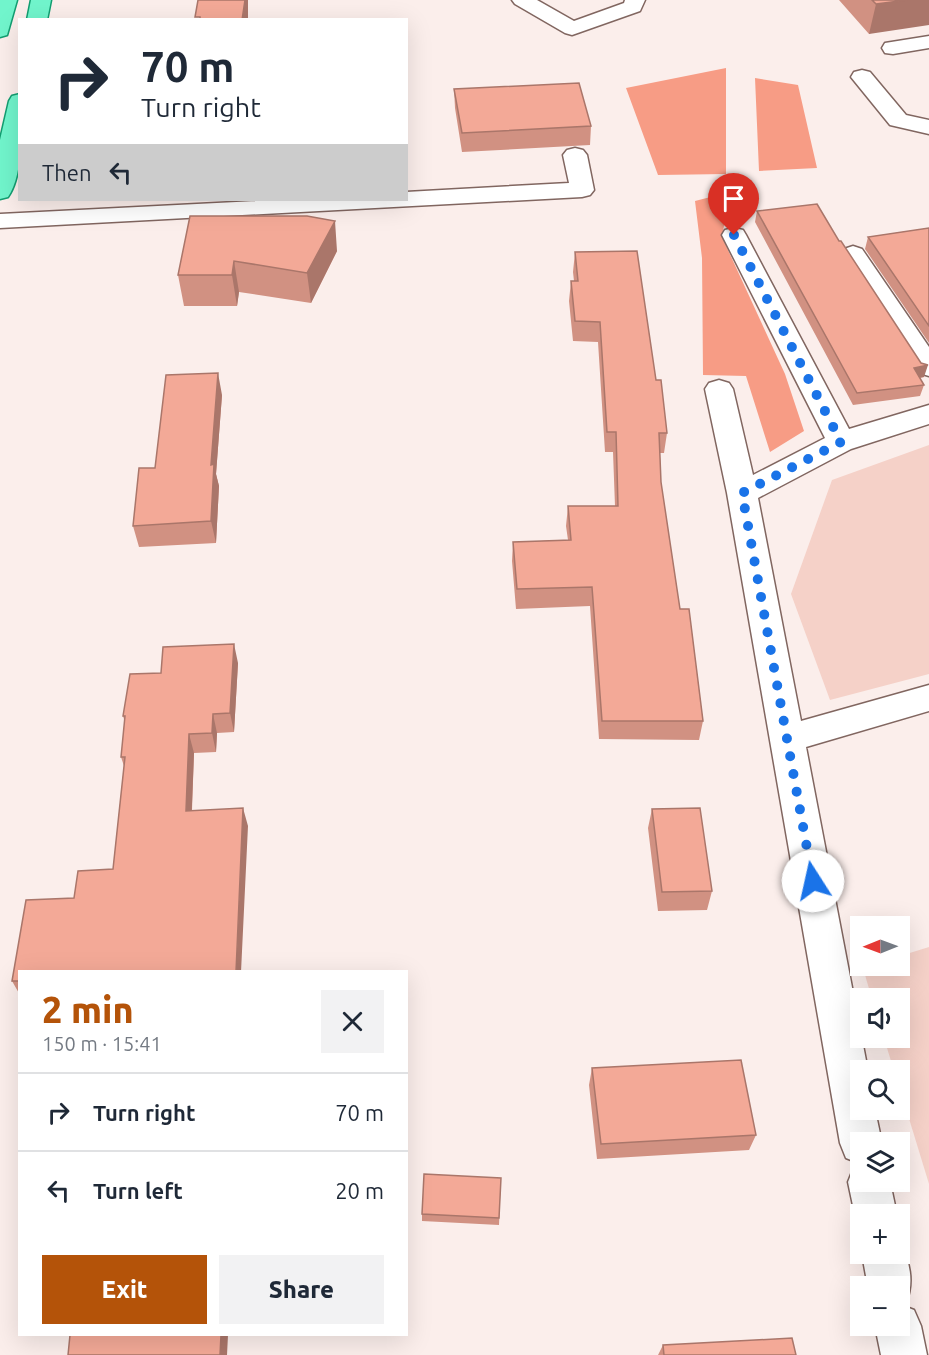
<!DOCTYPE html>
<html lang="en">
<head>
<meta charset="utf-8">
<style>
  body { margin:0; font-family:Ubuntu,sans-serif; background:#f2f2f3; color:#1f2937; height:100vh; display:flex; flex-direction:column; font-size:22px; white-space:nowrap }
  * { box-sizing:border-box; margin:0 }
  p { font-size:20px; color:#747a83 }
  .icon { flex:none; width:33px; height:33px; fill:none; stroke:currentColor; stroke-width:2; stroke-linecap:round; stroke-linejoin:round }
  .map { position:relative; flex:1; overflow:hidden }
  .sheet { position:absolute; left:18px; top:970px; width:390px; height:366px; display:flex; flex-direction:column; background:#fff; border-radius:0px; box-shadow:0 6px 24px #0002 }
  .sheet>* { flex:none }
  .banner { position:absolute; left:18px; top:18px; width:390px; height:183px; border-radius:0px; box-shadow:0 6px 24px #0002; background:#fff; color:#1f2937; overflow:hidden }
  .needle { width:39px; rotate:269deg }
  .buttons { position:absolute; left:850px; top:916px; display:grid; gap:12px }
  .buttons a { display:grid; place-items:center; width:60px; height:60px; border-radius:0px; background:#fff; box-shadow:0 6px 24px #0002; font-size:30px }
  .pin { position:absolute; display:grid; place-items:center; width:51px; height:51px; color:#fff; margin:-62px -26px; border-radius:50% 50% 50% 0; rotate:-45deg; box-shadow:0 0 6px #0007 }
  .pin .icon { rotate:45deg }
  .me { position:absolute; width:66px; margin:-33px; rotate:350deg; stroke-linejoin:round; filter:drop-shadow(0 0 4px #0008) }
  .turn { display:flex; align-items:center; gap:21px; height:126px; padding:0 24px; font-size:27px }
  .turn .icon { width:78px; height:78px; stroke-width:2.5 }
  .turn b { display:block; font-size:42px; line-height:51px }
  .then { display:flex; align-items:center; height:57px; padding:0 24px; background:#0003; gap:12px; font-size:22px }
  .round { display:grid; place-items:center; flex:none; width:63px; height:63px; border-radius:0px; background:#f2f2f3 }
  .head { display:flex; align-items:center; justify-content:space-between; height:102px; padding:0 24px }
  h1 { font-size:36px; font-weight:800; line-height:45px; color:#b45309 }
  .cta { display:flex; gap:12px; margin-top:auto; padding:12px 24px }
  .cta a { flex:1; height:69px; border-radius:0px; background:#b45309; color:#fff; font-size:24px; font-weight:800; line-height:69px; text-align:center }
  .cta a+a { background:#f2f2f3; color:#1f2937 }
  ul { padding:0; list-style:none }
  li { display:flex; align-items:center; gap:18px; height:78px; padding:0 24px; border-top:2px solid #e0e1e3 }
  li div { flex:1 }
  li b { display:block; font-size:22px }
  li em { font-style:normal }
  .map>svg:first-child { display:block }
  .green { fill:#f5d1c8 }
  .forest { fill:#f79c85 }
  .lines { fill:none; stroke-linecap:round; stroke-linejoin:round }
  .minor-casing { stroke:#816660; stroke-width:3 }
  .major-casing { stroke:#139e71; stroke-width:3 }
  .minor { fill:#fff; fill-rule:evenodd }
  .major { fill:#71f5cc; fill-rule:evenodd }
  .wall { fill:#d19182 }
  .shaded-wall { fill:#aa766a }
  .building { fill:#f3a997; stroke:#aa766a; stroke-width:1.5 }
  .route { stroke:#1a73e8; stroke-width:10; stroke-dasharray:0 18 }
</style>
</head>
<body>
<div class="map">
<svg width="929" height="1355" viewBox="0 0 929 1355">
  <rect width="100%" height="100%" fill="#fbeeeb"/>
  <path class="green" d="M 929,445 L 929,674 L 830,700 L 791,594 L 832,480 Z
    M 929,947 L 929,1184 L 900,1089 L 900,1071 L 894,1071 L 884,1038 L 900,1038 L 900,999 L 872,999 L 863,968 L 900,966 L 900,956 Z"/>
  <path class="forest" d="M 726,68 L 726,174 L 658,175 L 626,88 Z
    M 755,78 L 798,85 L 817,168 L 759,171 Z
    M 730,192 L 722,237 L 785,374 L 804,431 L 770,452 L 746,376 L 703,375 L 702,258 L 695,201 Z"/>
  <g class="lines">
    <defs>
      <path id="minor" d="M 512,0 L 537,0 L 574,21 L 624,3 L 625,0 L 645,0 L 640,11 L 572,35 L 565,33 L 515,4 Z
        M 929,36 L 929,48 L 893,54 L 885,53 L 882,48 L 885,43 Z
        M 862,70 L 870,72 L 906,115 L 929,120 L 929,134 L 890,125 L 851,77 L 854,72 Z
        M 575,148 L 583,150 L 587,155 L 594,190 L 590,195 L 582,197 L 0,228 L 0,214 L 274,200 L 406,200 L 406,192 L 569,183 L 563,155 L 567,150 Z
        M 734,228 L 743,230 L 746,235 L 849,429 L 929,405 L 929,424 L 851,449 L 758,498 L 801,721 L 929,685 L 929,711 L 806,747 L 868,1071 L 861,1071 L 861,1110 L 875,1110 L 882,1143 L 861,1143 L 861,1164 L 846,1158 L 840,1143 L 727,493 L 705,389 L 709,383 L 719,380 L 729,383 L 733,389 L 753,475 L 825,438 L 722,235 L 725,230 Z
        M 853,246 L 862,249 L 929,347 L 929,376 L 919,373 L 840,254 L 844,249 Z
        M 861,1164 L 861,1182 L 890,1182 L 897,1215 L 861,1215 L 861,1230 L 855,1215 L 848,1182 L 854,1167 Z
        M 900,1240 C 909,1262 915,1280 906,1303 L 901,1305 L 914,1310 L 921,1326 L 927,1355 L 881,1355 L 875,1326 L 900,1326 L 900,1287 L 868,1287 L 862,1254 L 900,1254 Z"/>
      <path id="major" d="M 0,0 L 17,0 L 7,35 L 0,37 Z
        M 31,0 L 51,0 L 47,20 L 27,20 Z
        M 20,94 C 20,123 25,173 8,197 L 0,199 L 0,140 L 9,101 L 12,96 Z"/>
    </defs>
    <use href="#minor" class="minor-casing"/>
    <use href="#major" class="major-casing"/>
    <use href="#minor" class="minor"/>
    <use href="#major" class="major"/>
  </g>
  <path class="wall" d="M 839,0 L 929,0 L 869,34 Z
    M 454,89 L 591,126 L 590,145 L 462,152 L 455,108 Z
    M 757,211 L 839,241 L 924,377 L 920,378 L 924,385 L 920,396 L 853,405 L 755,222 Z
    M 190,216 L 337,251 L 311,303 L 239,292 L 237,306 L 184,306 L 178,275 Z
    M 929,228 L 929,343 L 865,249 L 868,237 Z
    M 575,252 L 656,380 L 667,433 L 664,453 L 660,453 L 661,482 L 680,609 L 703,721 L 699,740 L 599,739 L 590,606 L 516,609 L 512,561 L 513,542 L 568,540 L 566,526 L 568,506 L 615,506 L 613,452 L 605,452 L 598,342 L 573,341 L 569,301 L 571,281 L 574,281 L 573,272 Z
    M 222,395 L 216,474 L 219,486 L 216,543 L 139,547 L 133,526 L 155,468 Z
    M 238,663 L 234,732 L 217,733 L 216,752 L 194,753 L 192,810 L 248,826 L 20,972 L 20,995 L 12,981 L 74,898 L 113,869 L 124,766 L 121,757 L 125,722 L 123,716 L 161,673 Z
    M 652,809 L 712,891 L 707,910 L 658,911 L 648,828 Z
    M 592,1068 L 756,1135 L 749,1150 L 597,1159 L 589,1085 Z
    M 501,1178 L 499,1225 L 422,1221 L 422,1214 Z
    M 663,1345 L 796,1355 L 658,1355 Z"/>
  <path class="shaded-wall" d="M 245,0 L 248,0 L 248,20 L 242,20 Z
    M 907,0 L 929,0 L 929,25 L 869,34 L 876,4 Z
    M 335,221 L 337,251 L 311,303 L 307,273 Z
    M 234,261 L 239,292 L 237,306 L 232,275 Z
    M 928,365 L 924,377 L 910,379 L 914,368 Z
    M 218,373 L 222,395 L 216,474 L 219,486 L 216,543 L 211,521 L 211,465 Z
    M 234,644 L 238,663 L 234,732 L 230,713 Z
    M 213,714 L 217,733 L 216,752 L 212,733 Z
    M 189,734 L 194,753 L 191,829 L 186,811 Z
    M 243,808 L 248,826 L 241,972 L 236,972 Z
    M 221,1335 L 228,1335 L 227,1355 L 220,1355 Z"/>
  <path class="building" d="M 198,0 L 245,0 L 242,20 L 200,20 L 200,17 L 195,17 Z
    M 872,0 L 907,0 L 876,4 Z
    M 579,83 L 591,126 L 462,133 L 454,89 Z
    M 817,204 L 839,241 L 841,241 L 921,363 L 928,365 L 914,368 L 924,385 L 857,393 L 757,211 Z
    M 190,216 L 307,216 L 335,221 L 307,273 L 234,261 L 232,275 L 178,275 Z
    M 929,228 L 929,326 L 868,237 Z
    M 637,251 L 656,380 L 661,380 L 667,433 L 659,433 L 661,482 L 680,609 L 689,609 L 703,721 L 602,721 L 592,587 L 517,589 L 513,542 L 571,540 L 568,506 L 618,506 L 616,432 L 607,432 L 600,322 L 575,321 L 571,281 L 578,281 L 575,252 Z
    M 218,373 L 211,465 L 214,464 L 211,521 L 133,526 L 139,468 L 155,468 L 166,375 Z
    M 234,644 L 230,713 L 213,714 L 212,733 L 189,734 L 186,811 L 243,808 L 236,972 L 20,972 L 20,981 L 12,981 L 26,900 L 74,898 L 78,871 L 113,869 L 125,757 L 121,757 L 125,716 L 123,716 L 130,674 L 161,673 L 163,647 Z
    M 700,808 L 712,891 L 662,892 L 652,809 Z
    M 741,1060 L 756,1135 L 601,1144 L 592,1068 Z
    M 424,1174 L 501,1178 L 499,1218 L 422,1214 Z
    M 70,1335 L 221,1335 L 220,1355 L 68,1355 Z
    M 792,1338 L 796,1355 L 664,1355 L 663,1345 Z"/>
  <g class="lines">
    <path class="route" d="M 734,235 L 841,442 L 742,493 L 813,881"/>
  </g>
</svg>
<div class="buttons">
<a><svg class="needle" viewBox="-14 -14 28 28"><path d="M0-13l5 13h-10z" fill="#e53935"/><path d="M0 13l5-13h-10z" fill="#747a83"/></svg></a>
<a><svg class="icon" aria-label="sound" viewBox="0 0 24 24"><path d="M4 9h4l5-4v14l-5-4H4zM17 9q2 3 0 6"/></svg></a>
<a><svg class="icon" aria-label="search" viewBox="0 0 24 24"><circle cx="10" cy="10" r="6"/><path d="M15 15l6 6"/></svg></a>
<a><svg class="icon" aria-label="layers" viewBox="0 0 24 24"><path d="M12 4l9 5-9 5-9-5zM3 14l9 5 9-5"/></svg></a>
<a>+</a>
<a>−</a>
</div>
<div class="pin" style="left:734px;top:235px;background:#d93025"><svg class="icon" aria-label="arrive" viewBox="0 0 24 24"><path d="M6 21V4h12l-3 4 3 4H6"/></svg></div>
<svg class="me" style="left:813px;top:881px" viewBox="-20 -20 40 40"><circle r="19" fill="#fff"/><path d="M0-13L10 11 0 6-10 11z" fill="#1a73e8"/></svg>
<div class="banner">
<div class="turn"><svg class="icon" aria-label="right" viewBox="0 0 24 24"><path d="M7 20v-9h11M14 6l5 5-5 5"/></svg><div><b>70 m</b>Turn right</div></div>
<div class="then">Then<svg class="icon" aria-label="left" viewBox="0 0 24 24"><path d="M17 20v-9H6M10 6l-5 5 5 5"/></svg></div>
</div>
<section class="sheet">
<div class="head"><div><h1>2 min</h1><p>150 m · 15:41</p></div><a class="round"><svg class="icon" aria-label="close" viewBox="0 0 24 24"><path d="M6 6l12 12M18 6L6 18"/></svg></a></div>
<ul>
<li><svg class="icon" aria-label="right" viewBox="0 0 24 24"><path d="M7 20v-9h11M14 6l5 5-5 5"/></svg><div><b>Turn right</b></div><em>70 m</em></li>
<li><svg class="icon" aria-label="left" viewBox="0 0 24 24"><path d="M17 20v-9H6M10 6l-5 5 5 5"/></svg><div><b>Turn left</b></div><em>20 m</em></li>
</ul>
<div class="cta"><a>Exit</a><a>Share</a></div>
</section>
</div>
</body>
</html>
